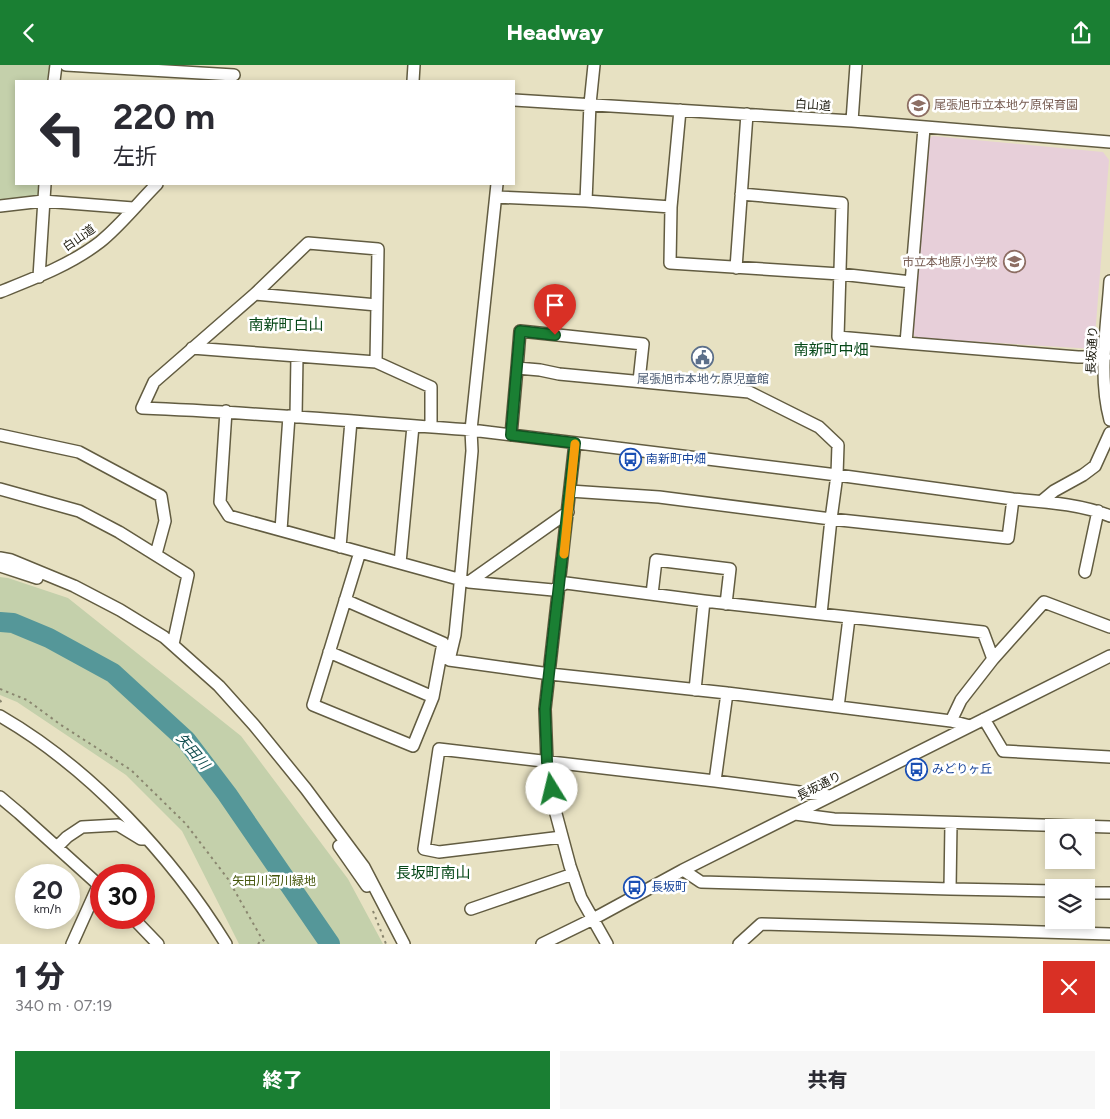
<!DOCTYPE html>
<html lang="ja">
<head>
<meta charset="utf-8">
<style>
  body { margin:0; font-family:Figtree,"Noto Sans JP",sans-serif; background:#f7f7f7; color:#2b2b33; height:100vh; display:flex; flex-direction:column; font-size:19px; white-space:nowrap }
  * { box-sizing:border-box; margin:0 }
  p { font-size:16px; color:#7c7c81 }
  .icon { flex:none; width:28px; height:28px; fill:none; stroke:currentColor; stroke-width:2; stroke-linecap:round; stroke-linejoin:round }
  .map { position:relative; height:879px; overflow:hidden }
  .drawer { display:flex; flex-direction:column; background:#fff; flex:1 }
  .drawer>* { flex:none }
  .banner { position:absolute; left:15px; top:15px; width:500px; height:105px; border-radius:0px; box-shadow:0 2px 8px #0003; background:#fff; color:#2b2b33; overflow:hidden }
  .buttons { position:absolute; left:1045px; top:754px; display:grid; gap:10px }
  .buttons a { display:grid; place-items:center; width:50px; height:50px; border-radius:0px; background:#fff; box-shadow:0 2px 8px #0003; font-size:25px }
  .speed { position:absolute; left:15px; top:799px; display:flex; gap:10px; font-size:25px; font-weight:700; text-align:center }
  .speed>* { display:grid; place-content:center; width:65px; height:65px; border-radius:50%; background:#fff; box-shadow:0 2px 8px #0003; line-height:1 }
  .speed small { font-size:12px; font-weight:400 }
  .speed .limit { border:8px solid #d22; background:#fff; color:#111 }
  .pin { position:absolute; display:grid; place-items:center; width:42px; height:42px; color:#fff; margin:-51px -21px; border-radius:50% 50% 50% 0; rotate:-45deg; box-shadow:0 0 5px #0007 }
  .pin .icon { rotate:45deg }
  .me { position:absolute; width:55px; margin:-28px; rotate:351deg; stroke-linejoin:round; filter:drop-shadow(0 0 4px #0008) }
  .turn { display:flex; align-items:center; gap:18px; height:105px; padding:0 15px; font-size:22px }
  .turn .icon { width:65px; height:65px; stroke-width:2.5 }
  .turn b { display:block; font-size:35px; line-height:42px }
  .round { display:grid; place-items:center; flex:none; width:52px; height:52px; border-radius:0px; background:#f7f7f7 }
  .overview { display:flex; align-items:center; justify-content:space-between; height:85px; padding:0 15px }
  h1 { font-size:30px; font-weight:800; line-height:38px }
  .button { display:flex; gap:10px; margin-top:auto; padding:10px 15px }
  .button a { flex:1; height:58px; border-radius:0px; background:#1a7f33; color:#fff; font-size:20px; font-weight:800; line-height:58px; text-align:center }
  .button a+a { background:#f7f7f7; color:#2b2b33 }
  header { display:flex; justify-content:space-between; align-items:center; height:65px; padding:0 15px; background:#1a7f33; color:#fff; font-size:22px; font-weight:800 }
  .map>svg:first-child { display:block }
  .education { fill:#e7cfd9 }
  .green { fill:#c4d0ab }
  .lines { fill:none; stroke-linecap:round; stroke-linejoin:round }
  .river { stroke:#559799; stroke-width:20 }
  .minor-casing { stroke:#625c41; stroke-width:14 }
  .path { stroke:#8a866f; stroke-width:2; stroke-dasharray:2.5 4; stroke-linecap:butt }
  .minor { stroke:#fff; stroke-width:11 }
  .route-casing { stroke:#115321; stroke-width:12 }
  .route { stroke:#1a7f33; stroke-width:9 }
  .slow { stroke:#f59e0b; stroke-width:9 }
  .labels { text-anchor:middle; stroke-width:5; stroke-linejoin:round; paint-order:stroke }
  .street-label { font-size:12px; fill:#1c1a0e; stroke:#fff }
  .education-label { font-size:12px; fill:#785e54; stroke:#fff; text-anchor:start }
  .service-label { font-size:12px; fill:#4e5e75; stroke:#fff }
  .transit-label { font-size:12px; fill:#164399; stroke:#fff; text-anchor:start }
  .park-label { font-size:12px; fill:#45560b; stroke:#fff }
  .water-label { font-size:14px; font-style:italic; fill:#114d4f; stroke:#fff }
  .quarter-label { font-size:15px; fill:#064818; stroke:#fff }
</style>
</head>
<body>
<header><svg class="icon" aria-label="back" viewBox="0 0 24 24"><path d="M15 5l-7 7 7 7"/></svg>Headway<svg class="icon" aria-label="share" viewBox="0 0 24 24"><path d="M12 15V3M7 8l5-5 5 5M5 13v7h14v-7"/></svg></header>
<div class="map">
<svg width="1110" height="879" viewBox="0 0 1110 879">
  <rect width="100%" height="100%" fill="#e7e1c2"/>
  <path class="education" d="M 933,71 L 1103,87 L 1109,95 L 1094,284 L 917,273 L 912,269 L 927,75 Z"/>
  <path class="green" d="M 0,0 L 54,0 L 53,16 L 16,16 L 16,119 L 45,119 L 43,136 L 0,141 Z
    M 0,512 L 8,513 L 68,533 L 241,671 L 348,814 L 383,879 L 239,879 L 182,766 L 126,710 L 17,637 L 0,630 Z"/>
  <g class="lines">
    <path class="river" d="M 0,557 L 13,558 L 49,573 L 113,608 L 186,675 L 227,729 L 330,879"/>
    <defs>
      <path id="minor" d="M 66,0 L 234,10
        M 54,16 L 56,0
        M 413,16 L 414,0
        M 514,35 L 852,56 L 1110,77
        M 680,45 L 671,142 L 670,198 L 840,209 L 911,217
        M 852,56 L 856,0
        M 924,63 L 906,278 L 1078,292 L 1105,292
        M 497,119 L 471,365 L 472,386 L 459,530 L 455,570 L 449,595 L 550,609 L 727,628 L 951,656 L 970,661
        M 741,129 L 842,138 L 838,272 L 906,278
        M 496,132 L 586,136 L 671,142
        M 586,136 L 590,39 L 594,0
        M 0,141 L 43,136 L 133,143
        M 736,203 L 747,49
        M 39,212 L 45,119
        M 1110,216 C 1107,261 1098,311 1110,355
        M 0,227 C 35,213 70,200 100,177 C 120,161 139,137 157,119
        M 255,229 L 377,240
        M 192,283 L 376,297
        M 517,303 L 520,266 L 643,279 L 639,316
        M 226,346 L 220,437 L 229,451 L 469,517 L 553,525 L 566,518 L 704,536 L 983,567 L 993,594 L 961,635 L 951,656
        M 296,352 L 297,291
        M 431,362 L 431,322 L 376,297 L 378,184 L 308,178 L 255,229 L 154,317 L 142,343 C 252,347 361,357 471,365 L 837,410 L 1013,434 C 1045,437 1080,439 1110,451
        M 0,370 L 79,387 L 161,431 L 165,456 L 156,489
        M 511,370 L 517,303 L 540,305 L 559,309 L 749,327 L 819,362 L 838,380 L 837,410 L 831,454 L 821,549
        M 575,378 L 545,644 L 547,697 L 555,745 L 570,801 L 581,833 L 607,879
        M 0,424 L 79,446 L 119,467 L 188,510 L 173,579
        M 570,426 L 659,432 L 831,454 L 1008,473 L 1013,434
        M 1042,436 L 1054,426 L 1083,410 L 1095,401 L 1110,368
        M 281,465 L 289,351
        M 340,482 L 351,356
        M 0,493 L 11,495 L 74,521 L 120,545 L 164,572 L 219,621 L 254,660 L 306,724 L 364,802 L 404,879
        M 400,498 L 413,361
        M 0,501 L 37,513
        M 1085,507 L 1098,446
        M 469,517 L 568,447
        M 652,529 L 656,495 L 730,504 L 726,539
        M 345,535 L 443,578 L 433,632 L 413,681 L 313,640 C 329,589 344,538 360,487
        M 329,587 L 433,632
        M 993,594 L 1044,537 L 1110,562
        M 695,625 L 704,536
        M 838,642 L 849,553
        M 0,651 C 90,703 172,791 226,879
        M 984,654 L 1003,686 L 1110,692
        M 715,716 L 727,628
        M 0,732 L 19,748 L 101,822
        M 795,749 L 834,754 L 1110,762
        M 562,772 L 439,787 L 424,784 L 439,684 L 715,716 L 830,731
        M 339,781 L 367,821
        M 57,782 L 67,772 L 82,762 L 118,760 L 141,774 L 144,774
        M 683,805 L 701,817 L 950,824 L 1054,826
        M 950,824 L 951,758
        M 1086,828 L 1110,828
        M 471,844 L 573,809
        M 132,852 L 158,879
        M 72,879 L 99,819
        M 542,879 L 593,854 L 683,805 L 1110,591
        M 739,879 L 761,859 L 1110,869"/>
    </defs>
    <use href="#minor" class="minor-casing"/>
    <path class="path" d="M 0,624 L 27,635 L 61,660 L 131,705 L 186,759 L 228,814 L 262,874 L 267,879
      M 0,635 L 3,640
      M 373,846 L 386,879
      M 258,879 L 262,874"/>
    <use href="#minor" class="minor"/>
  </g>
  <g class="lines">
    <defs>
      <path id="route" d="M 552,724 L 547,697 L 545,644 L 575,378 L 511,370 L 520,266 L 555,270"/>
    </defs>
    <use href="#route" class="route-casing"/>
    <use href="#route" class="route"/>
    <path class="slow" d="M 564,489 L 575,379"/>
  </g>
  <defs>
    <symbol id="school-ring" viewBox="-11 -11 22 22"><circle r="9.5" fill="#fff" stroke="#8d6e63" stroke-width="1.5"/><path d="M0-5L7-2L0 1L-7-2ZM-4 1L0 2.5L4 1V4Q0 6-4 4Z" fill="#8d6e63"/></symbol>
    <symbol id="civic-ring" viewBox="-11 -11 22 22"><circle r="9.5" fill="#fff" stroke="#5c6f8a" stroke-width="1.5"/><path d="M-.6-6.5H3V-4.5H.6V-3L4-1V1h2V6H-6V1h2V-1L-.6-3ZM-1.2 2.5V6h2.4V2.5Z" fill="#5c6f8a"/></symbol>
    <symbol id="bus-ring" viewBox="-11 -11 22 22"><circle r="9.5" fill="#fff" stroke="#1a4fb4" stroke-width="1.5"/><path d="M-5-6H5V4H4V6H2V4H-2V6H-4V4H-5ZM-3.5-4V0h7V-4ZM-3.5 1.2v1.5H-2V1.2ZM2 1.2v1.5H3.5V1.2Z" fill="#1a4fb4"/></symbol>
  </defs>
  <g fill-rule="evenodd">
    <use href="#school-ring" x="906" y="28" width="25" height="25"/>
    <use href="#school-ring" x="1002" y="184" width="25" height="25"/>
    <use href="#civic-ring" x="690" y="280" width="25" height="25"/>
    <use href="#bus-ring" x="618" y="382" width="25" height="25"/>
    <use href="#bus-ring" x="904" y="692" width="25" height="25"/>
    <use href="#bus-ring" x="622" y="810" width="25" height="25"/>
  </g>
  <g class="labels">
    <g class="street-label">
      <text transform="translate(813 40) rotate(4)" y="4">白山道</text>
      <text transform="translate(79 173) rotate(-35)" y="4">白山道</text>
      <text transform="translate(1092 285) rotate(-87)" y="4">長坂通り</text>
      <text transform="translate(819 721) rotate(-27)" y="4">長坂通り</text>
    </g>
    <g class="education-label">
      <text x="934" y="44">尾張旭市立本地ケ原保育園</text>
      <text x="998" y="201" text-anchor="end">市立本地原小学校</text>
    </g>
    <g class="service-label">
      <text x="703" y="318">尾張旭市本地ケ原児童館</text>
    </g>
    <g class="transit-label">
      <text x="646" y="398">南新町中畑</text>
      <text x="932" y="708">みどりヶ丘</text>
      <text x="651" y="826">長坂町</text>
    </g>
    <g class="park-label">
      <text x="274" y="820">矢田川河川緑地</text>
    </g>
    <g class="water-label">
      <text transform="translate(193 686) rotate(50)" y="5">矢田川</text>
    </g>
    <g class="quarter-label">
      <text x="286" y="265">南新町白山</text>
      <text x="831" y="290">南新町中畑</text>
      <text x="433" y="813">長坂町南山</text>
    </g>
  </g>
</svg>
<div class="buttons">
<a><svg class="icon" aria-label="search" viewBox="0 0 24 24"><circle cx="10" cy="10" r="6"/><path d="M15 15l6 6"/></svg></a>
<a><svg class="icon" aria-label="layers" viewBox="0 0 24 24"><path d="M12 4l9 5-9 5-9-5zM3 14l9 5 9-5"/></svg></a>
</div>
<div class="speed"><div>20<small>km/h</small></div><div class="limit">30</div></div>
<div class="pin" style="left:555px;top:270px;background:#d93025"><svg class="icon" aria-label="arrive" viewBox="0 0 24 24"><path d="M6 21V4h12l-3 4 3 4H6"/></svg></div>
<svg class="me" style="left:552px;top:724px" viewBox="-20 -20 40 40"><circle r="19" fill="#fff"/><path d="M0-13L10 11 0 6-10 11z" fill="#1a7f33"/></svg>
<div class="banner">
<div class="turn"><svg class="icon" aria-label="left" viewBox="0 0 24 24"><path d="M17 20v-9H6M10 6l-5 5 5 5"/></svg><div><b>220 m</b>左折</div></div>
</div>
</div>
<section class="drawer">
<div class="overview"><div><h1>1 分</h1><p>340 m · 07:19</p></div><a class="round" style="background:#d93025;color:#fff"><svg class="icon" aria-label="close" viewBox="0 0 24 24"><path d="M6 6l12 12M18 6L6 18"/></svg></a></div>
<div class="button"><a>終了</a><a>共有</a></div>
</section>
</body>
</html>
